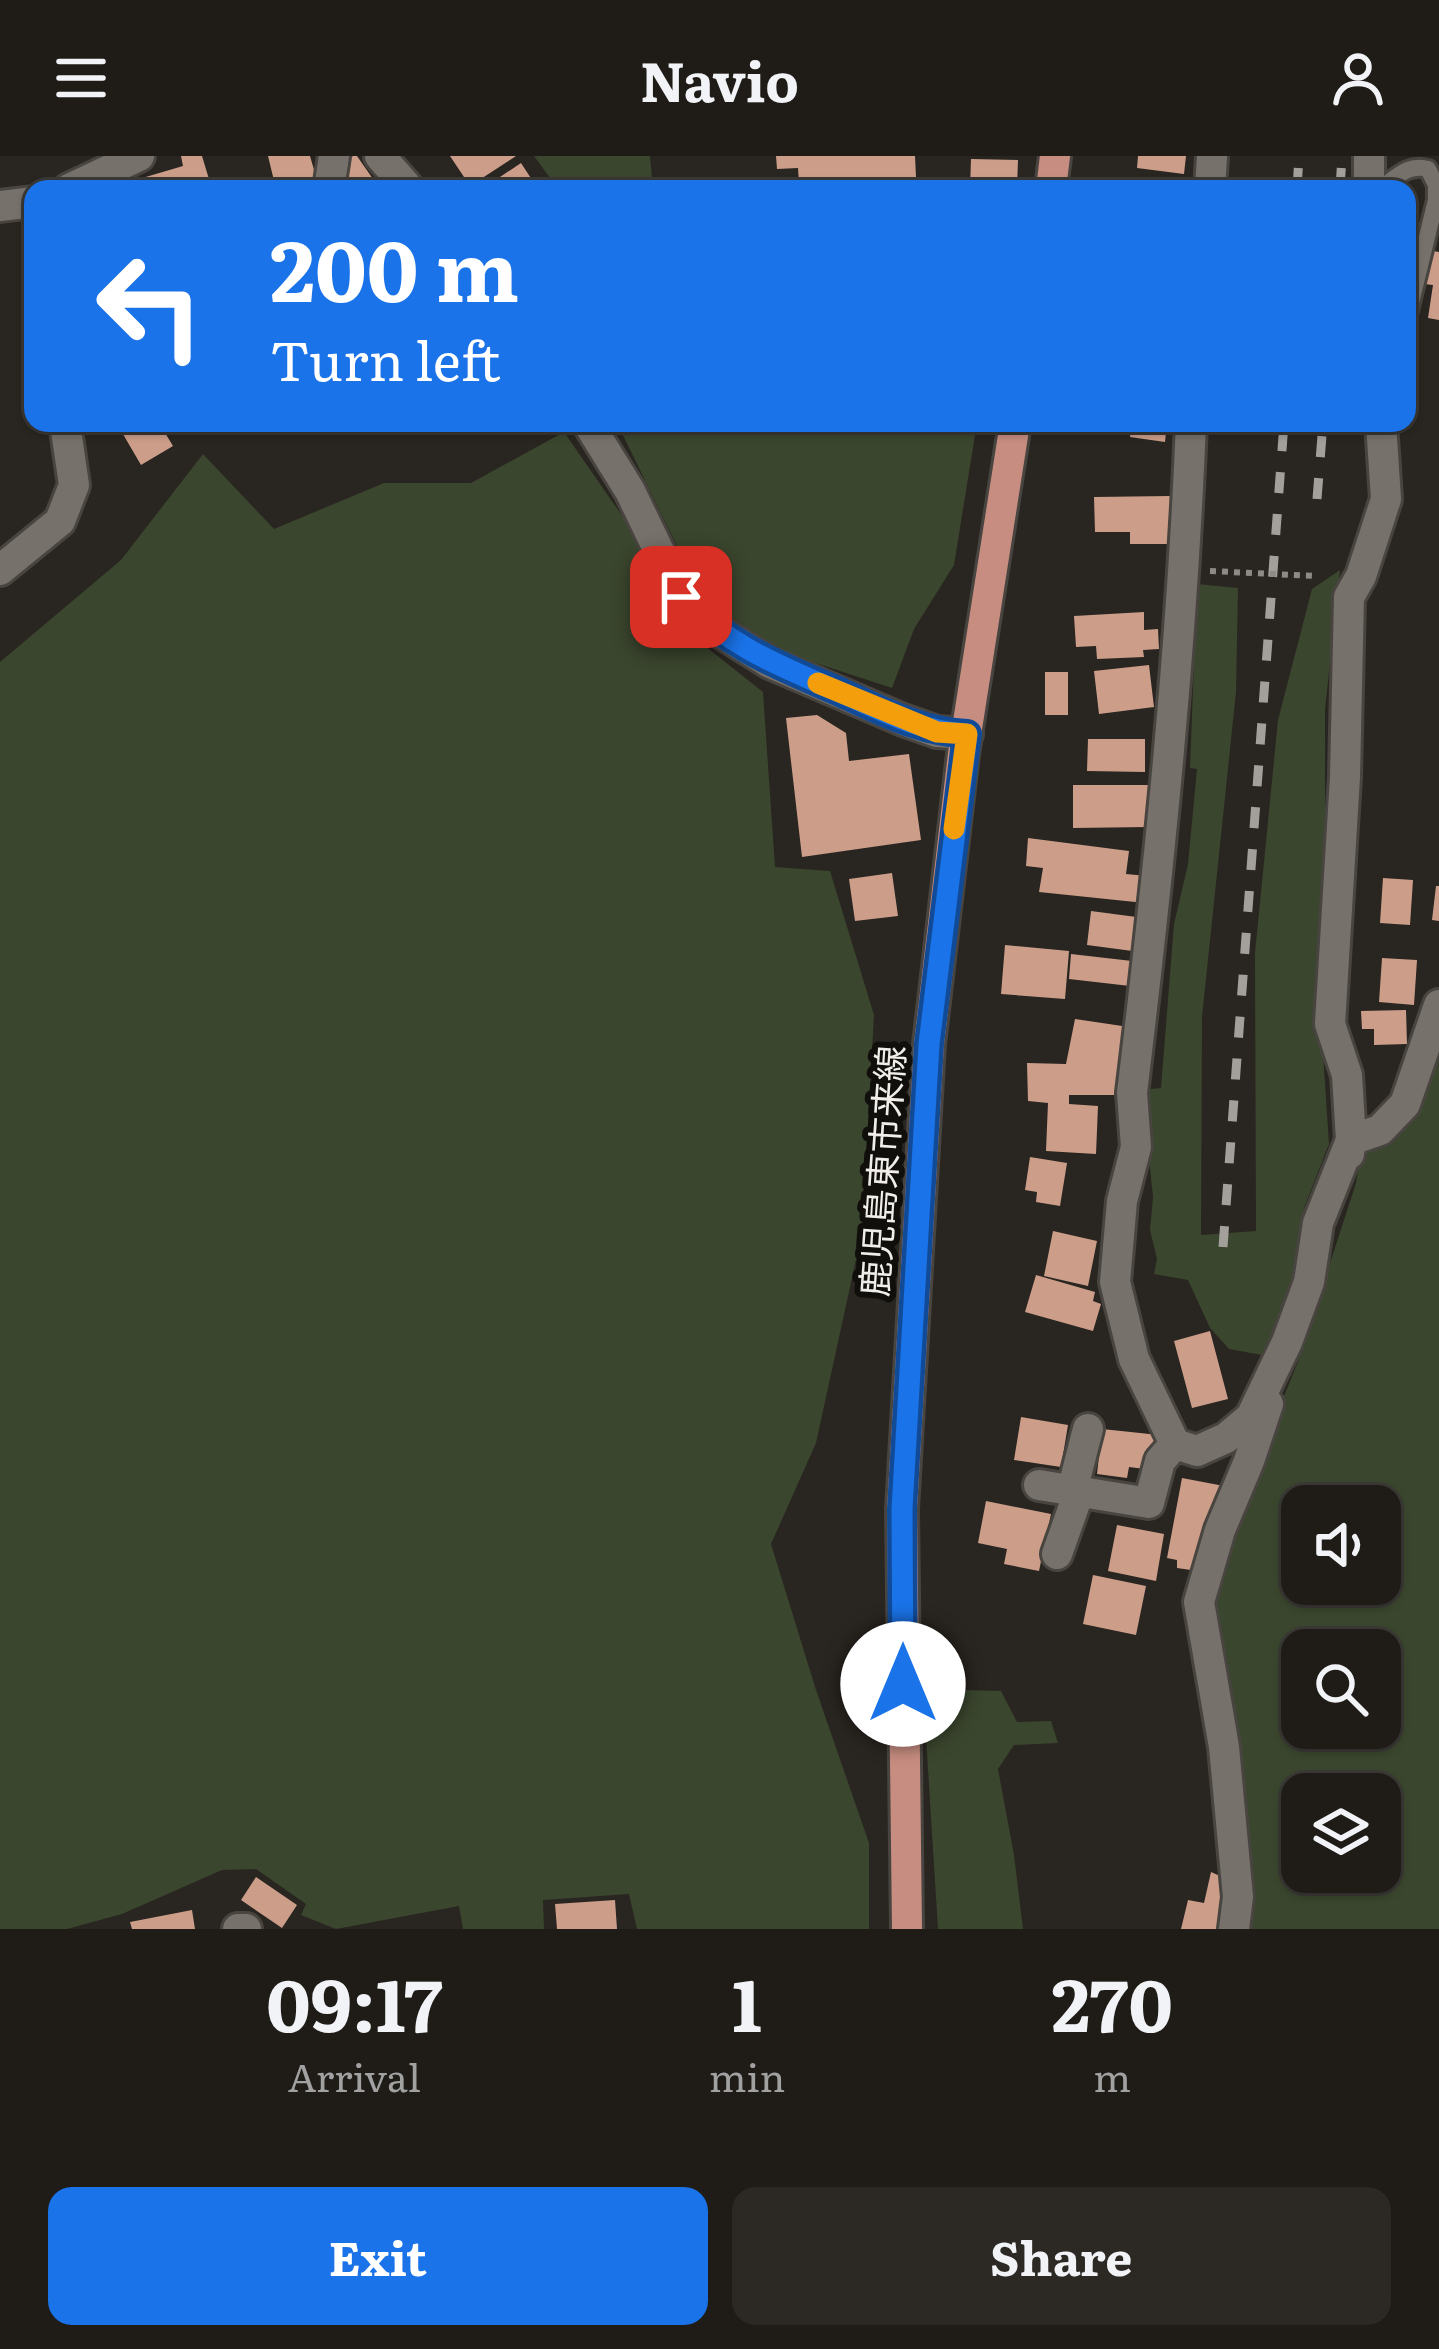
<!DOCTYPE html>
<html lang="en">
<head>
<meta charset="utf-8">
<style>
  body { margin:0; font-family:Literata,"Noto Sans JP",serif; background:#2c2925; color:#f1f3f6; height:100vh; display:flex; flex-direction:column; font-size:45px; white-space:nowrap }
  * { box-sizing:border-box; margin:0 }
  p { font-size:39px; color:#a1a1a2 }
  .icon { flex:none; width:66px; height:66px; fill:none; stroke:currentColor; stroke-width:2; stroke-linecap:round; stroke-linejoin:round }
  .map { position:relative; height:1773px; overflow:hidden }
  .sheet { display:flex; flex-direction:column; background:#1f1c18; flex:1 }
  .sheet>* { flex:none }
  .guide { position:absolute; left:24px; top:24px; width:1392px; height:252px; border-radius:24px; box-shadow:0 3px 9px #0004,0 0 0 3px #3c3a37; background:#1a73e8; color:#fff; overflow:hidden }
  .tools { position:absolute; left:1281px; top:1329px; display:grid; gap:24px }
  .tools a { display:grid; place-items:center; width:120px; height:120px; border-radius:24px; background:#1f1c18; box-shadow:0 3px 9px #0004,0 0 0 3px #3c3a37; font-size:60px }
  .pin { position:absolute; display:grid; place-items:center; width:102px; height:102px; color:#fff; margin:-51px; border-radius:24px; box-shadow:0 6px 18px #0006 }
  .me { position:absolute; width:132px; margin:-66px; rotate:0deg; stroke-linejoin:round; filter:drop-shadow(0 0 9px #0008) }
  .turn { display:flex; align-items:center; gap:42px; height:252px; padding:0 48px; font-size:54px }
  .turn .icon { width:156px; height:156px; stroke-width:2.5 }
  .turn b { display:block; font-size:84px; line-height:102px }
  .eta { display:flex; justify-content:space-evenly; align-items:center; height:204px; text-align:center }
  .eta b { font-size:72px; font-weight:700; line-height:84px }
  .action { display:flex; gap:24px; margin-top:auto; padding:24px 48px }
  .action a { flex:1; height:138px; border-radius:24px; background:#1a73e8; color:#fff; font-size:48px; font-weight:700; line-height:138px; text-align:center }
  .action a+a { background:#2c2925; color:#f1f3f6 }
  header { display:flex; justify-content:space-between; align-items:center; height:156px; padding:0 48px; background:#1f1c18; font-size:54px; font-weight:700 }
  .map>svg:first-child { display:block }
  .green { fill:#3b462e; fill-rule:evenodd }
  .building { fill:#cc9e8a }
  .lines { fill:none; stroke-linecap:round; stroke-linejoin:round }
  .lane-casing { stroke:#48443f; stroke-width:22 }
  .street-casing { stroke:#48443f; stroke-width:36 }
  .secondary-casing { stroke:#48443f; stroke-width:36 }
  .primary-casing { stroke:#48443f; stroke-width:36 }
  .lane { stroke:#76716a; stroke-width:16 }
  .street { stroke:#76716a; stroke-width:30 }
  .secondary { stroke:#76716a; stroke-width:30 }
  .primary { stroke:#c78d81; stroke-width:30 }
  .rail { stroke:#a3a09c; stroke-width:9; stroke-dasharray:21 21; stroke-linecap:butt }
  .path-bridge { stroke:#8e8b86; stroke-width:6; stroke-dasharray:6 6; stroke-linecap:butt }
  .route-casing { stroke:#114b97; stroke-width:30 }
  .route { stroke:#1a73e8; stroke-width:21 }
  .slow { stroke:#f59e0b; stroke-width:21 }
  .labels { text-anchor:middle; stroke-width:12; stroke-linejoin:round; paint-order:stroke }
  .street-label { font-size:36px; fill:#f1eeea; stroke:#100f0c }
</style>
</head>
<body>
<header><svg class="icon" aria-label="menu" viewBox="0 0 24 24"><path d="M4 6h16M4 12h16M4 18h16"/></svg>Navio<svg class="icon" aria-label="person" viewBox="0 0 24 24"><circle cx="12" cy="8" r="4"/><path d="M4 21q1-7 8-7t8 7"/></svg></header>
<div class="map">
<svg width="1439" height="1773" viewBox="0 0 1439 1773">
  <rect width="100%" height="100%" fill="#292520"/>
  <path class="green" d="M 534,0 L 650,0 L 653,33 L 558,33 Z
    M 617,267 L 977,267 L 954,409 L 914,473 L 892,532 L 788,498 L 715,451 L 678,392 Z
    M 564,276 L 641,387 L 676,467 L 763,536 L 775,711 L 830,715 L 874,859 L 862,1076 L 816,1287 L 771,1388 L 816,1534 L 869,1687 L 869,1773 L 637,1773 L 629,1738 L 543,1744 L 544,1773 L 463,1773 L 459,1750 L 336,1773 L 301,1759 L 306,1748 L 256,1713 L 222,1714 L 122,1758 L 67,1773 L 0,1773 L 0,506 L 121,404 L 203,298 L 274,373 L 384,327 L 471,327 Z
    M 1340,414 L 1325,553 L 1325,705 L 1318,821 L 1329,988 L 1304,1052 L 1296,1124 L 1267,1200 L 1229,1193 L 1210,1172 L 1188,1124 L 1154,1118 L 1157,1103 L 1150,1074 L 1153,1041 L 1142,934 L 1161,932 L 1174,768 L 1188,708 L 1197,613 L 1190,612 L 1197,428 L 1238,432 L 1236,536 L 1202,861 L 1201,1079 L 1256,1075 L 1255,797 L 1278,564 L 1312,433 Z
    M 1439,871 L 1439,1773 L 1240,1773 L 1206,1447 L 1238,1354 L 1299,1203 L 1356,1027 L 1361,991 ZM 1302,1350 L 1380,1350 L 1380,1428 L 1302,1428 ZM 1302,1494 L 1380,1494 L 1380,1572 L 1302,1572 ZM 1302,1638 L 1380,1638 L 1380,1716 L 1302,1716 Z
    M 923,1533 L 1001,1535 L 1017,1566 L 1051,1565 L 1058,1587 L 1014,1589 L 998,1613 L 1014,1699 L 1023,1773 L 938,1773 Z"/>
  <path class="building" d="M 181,0 L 202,0 L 212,33 L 134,33 L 132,25 L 183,10 Z
    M 268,0 L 310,0 L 317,24 L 276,33 Z
    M 353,0 L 357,0 L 380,33 L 347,33 L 340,10 Z
    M 450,0 L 516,0 L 470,30 Z
    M 776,0 L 915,0 L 916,21 L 799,29 L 798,12 L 777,13 Z
    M 1138,0 L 1186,0 L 1184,18 L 1137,12 Z
    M 971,3 L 1018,4 L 1017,33 L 970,33 Z
    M 521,7 L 538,33 L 482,33 Z
    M 927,25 L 927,33 L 856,33 L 856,29 Z
    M 1428,94 L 1439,96 L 1439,164 L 1428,162 L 1433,129 L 1424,128 Z
    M 130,267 L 159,267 L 173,290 L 141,309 L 120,273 Z
    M 1091,267 L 1125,267 L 1124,279 L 1090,276 Z
    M 1132,267 L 1167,267 L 1165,286 L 1130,281 Z
    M 1170,340 L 1171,388 L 1130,388 L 1130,376 L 1095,376 L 1094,341 Z
    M 1144,456 L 1144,474 L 1158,473 L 1159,493 L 1143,494 L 1144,501 L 1097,503 L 1096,490 L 1076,491 L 1074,460 Z
    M 1149,509 L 1154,551 L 1099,558 L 1094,515 Z
    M 1045,516 L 1068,516 L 1068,559 L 1045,559 Z
    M 817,559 L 846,577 L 849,605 L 909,598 L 921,684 L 802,701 L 786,562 Z
    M 1088,583 L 1145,583 L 1145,616 L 1087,615 Z
    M 1073,629 L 1148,629 L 1148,671 L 1073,672 Z
    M 1028,682 L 1129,695 L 1126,718 L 1147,720 L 1145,747 L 1039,736 L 1043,712 L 1026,710 Z
    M 892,717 L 898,760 L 855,765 L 849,723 Z
    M 1383,722 L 1413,724 L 1410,769 L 1380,767 Z
    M 1436,730 L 1439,730 L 1439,765 L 1432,764 Z
    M 1091,755 L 1144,762 L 1140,796 L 1087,789 Z
    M 1005,789 L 1069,795 L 1065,843 L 1001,838 Z
    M 1071,798 L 1132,805 L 1130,830 L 1069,823 Z
    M 1382,802 L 1417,804 L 1414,849 L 1379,846 Z
    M 1406,854 L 1407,888 L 1374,889 L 1374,873 L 1362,873 L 1361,855 Z
    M 1075,863 L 1129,871 L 1114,939 L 1069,939 L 1069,948 L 1098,950 L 1096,998 L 1046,995 L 1048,947 L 1028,945 L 1027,907 L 1066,908 Z
    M 1030,1001 L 1067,1007 L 1060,1050 L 1036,1046 L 1037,1036 L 1025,1034 Z
    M 1053,1075 L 1097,1085 L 1088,1130 L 1044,1120 Z
    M 1036,1119 L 1095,1136 L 1093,1145 L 1101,1148 L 1093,1175 L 1025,1156 Z
    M 1210,1175 L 1228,1243 L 1192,1252 L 1174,1185 Z
    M 1021,1261 L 1068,1269 L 1061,1311 L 1014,1304 Z
    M 1102,1273 L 1159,1279 L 1157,1296 L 1146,1295 L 1145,1313 L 1129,1311 L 1127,1322 L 1097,1318 Z
    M 1182,1322 L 1224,1330 L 1198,1415 L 1177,1412 L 1177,1404 L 1167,1402 Z
    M 986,1345 L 1051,1358 L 1039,1415 L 1004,1408 L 1007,1393 L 978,1387 Z
    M 1117,1369 L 1164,1378 L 1156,1425 L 1108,1415 Z
    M 1093,1419 L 1146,1430 L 1136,1479 L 1083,1468 Z
    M 1211,1716 L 1229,1724 L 1221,1773 L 1181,1773 L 1188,1744 L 1204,1747 Z
    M 256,1721 L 297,1749 L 282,1772 L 241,1744 Z
    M 615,1744 L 617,1773 L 557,1773 L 555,1748 Z
    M 192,1754 L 195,1773 L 132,1773 L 130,1766 Z"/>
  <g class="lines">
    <defs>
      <path id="lane" d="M 1380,33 C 1396,22 1408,7 1428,13 L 1436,29 L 1436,44 L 1407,163"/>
      <path id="street" d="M 380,0 L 409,33
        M 69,33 L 139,0
        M 329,33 L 334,0
        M 1210,33 L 1212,0
        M 1369,33 L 1369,0
        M 0,50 L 33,46
        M 1191,267 C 1182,491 1159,714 1132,937 L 1136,991 L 1122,1045 L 1115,1126 L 1134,1203 L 1175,1288 L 1197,1295 L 1226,1282 L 1251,1261 L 1287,1186 L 1309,1126 L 1318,1067 L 1351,984 L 1347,919 L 1330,868 L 1345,621 L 1349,441 L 1361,420 L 1386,343 L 1381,267
        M 0,414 L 60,365 L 74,329 L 65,267
        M 1349,998 L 1351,984 L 1380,974 L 1405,948 L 1439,849
        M 1039,1329 L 1149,1347 L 1160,1305 L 1175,1288
        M 1072,1335 L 1088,1273
        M 1057,1398 L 1079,1336
        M 238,1773 L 246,1773
        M 1234,1773 L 1238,1741 L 1224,1591 L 1199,1446 L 1220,1374 L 1249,1305 L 1268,1248"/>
      <path id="secondary" d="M 588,267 L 630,335 L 681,441 L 706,467 L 770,507 L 903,564 L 937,576 L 967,578"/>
      <path id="primary" d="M 1051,33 L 1055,0
        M 907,1773 L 902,1353 L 929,888 L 963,598 L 1015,267"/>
    </defs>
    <use href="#lane" class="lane-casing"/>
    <use href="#street" class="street-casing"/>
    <use href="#secondary" class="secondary-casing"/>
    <use href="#primary" class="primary-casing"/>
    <use href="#lane" class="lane"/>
    <use href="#street" class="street"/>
    <use href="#secondary" class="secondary"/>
    <use href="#primary" class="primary"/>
    <path class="rail" d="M 1297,33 L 1299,0
      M 1340,33 L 1342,0
      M 1317,343 L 1323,267
      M 1223,1091 L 1284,267"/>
    <path class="path-bridge" d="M 1210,415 L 1316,420"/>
  </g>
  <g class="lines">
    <defs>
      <path id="route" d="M 681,441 C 731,492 778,509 842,537 C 885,556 919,575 967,578 L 929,888 L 902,1353 L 903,1528"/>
    </defs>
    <use href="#route" class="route-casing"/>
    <use href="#route" class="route"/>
    <path class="slow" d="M 818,527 L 937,576 L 967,578 L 954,673"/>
  </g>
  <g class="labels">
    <g class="street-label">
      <text transform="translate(883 1015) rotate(-86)" y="13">鹿児島東市来線</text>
    </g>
  </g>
</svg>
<div class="tools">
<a><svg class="icon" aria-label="sound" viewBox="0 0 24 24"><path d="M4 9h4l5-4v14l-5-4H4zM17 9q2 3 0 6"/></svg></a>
<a><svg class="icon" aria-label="search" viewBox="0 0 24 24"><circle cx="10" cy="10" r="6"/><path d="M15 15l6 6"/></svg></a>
<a><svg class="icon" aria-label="layers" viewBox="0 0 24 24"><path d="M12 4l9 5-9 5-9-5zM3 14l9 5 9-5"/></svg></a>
</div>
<div class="pin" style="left:681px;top:441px;background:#d93025"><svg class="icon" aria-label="arrive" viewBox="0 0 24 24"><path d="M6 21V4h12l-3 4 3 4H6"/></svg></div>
<svg class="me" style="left:903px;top:1528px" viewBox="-20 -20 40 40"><circle r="19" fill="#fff"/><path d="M0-13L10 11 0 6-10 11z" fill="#1a73e8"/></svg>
<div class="guide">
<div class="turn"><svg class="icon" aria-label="left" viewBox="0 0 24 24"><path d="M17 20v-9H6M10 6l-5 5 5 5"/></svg><div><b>200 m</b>Turn left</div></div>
</div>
</div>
<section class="sheet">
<div class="eta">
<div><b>09:17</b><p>Arrival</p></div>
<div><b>1</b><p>min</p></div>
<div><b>270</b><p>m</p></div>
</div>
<div class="action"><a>Exit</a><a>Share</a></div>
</section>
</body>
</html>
